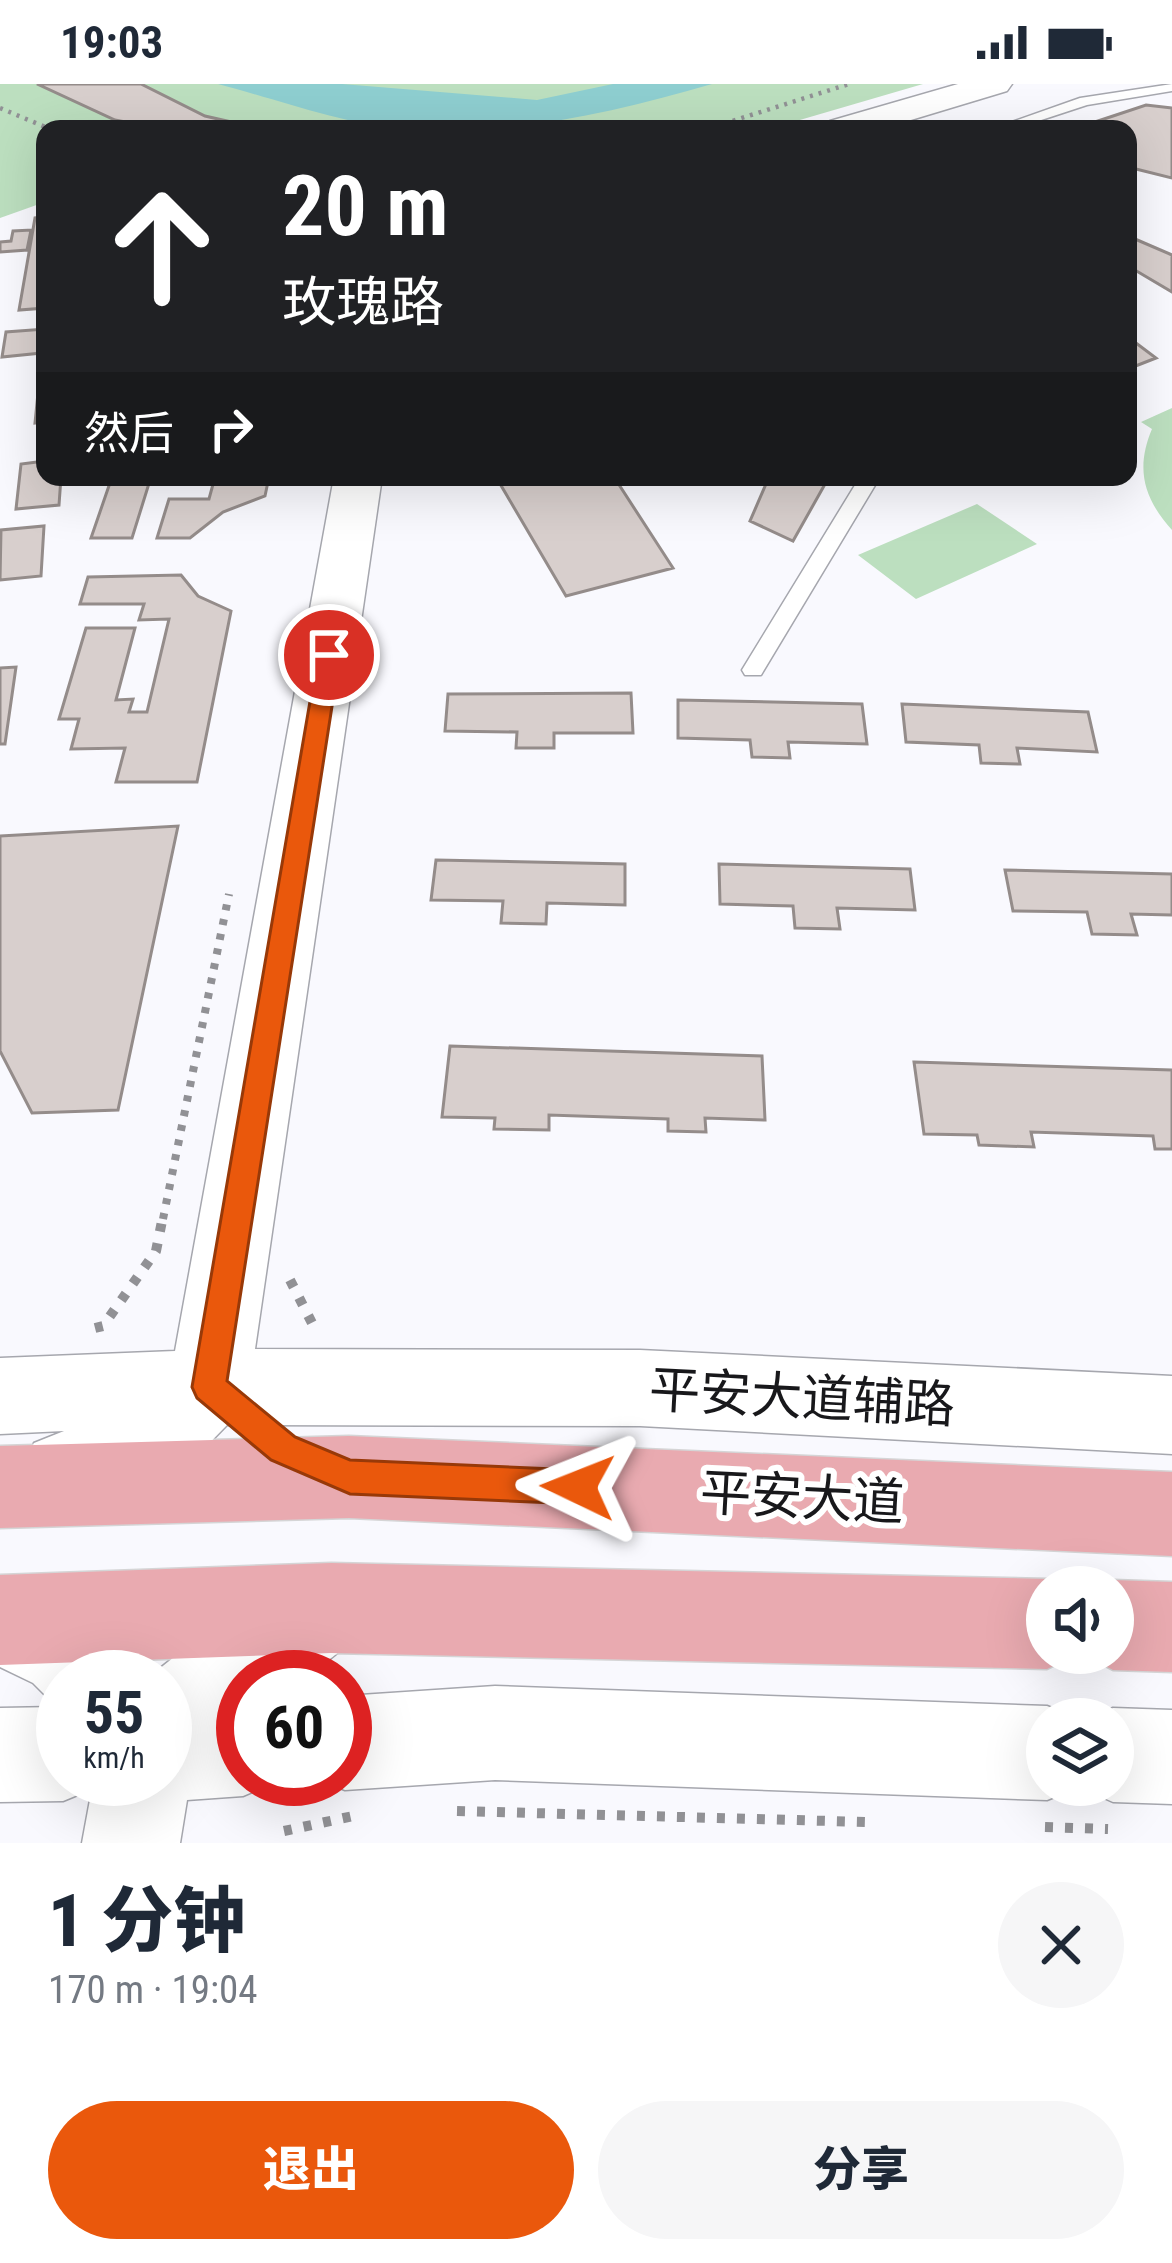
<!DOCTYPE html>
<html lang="zh">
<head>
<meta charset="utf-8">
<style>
  body { margin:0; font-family:"Roboto Condensed","Noto Sans SC",sans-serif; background:#f6f6f7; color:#1f2937; height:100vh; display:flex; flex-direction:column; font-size:45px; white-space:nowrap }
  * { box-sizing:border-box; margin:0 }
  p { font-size:39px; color:#747a83 }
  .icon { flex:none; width:66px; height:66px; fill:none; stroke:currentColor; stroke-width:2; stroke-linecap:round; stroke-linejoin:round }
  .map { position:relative; height:1759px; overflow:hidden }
  .side { display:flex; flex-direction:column; background:#fff; flex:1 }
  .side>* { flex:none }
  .hud { position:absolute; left:36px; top:36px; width:1101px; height:366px; border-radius:24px; box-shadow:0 12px 48px #0002; background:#202124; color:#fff; overflow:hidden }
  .buttons { position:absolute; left:1026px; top:1482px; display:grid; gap:24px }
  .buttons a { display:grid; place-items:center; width:108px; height:108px; border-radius:50%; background:#fff; box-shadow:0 12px 48px #0002; font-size:60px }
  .speed { position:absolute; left:36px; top:1566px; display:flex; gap:24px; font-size:60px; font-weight:700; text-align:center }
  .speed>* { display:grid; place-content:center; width:156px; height:156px; border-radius:50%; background:#fff; box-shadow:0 12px 48px #0002; line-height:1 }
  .speed small { font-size:30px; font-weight:400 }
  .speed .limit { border:18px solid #d22; background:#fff; color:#111 }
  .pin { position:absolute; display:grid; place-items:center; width:102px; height:102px; color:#fff; margin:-51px; border:6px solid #fff; border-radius:50%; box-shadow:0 3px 12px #0007 }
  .me { position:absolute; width:132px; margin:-66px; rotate:272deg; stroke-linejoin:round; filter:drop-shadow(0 0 9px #0008) }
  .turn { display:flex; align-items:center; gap:42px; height:252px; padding:0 48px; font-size:54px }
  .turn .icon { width:156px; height:156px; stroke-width:2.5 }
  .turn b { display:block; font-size:84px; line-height:102px }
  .then { display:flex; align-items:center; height:114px; padding:0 48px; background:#0003; gap:24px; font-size:45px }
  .round { display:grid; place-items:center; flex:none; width:126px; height:126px; border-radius:63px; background:#f6f6f7 }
  .head { display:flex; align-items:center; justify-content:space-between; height:204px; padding:0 48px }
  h1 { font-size:72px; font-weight:800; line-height:90px }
  .primary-button { display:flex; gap:24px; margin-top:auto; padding:24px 48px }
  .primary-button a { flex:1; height:138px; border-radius:72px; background:#ea580c; color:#fff; font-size:48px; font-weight:800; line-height:138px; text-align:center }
  .primary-button a+a { background:#f6f6f7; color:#1f2937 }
  .status { display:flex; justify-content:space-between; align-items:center; height:84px; padding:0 60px; background:#fff; direction:ltr }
  .status svg { height:33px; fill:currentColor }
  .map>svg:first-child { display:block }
  .green { fill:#bcdfbf }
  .water { fill:#8eced0 }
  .building { fill:#d8cfcd; stroke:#948c8a; stroke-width:3 }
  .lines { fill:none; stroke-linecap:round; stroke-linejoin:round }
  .service-casing { stroke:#a6a7ae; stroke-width:3 }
  .tertiary-casing { stroke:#a6a7ae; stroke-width:3 }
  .primary-casing { stroke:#d5d5d6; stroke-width:3 }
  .path-far2 { stroke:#919195; stroke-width:4.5; stroke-dasharray:3 6; stroke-linecap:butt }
  .path-far1 { stroke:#919195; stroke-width:8; stroke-dasharray:6 9; stroke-linecap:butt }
  .path { stroke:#919195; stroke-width:10; stroke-dasharray:8 12; stroke-linecap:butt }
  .service { fill:#fff; fill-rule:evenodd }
  .tertiary { fill:#fff; fill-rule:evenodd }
  .primary { fill:#e9aab0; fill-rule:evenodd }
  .route { fill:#ea580c; stroke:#983908; stroke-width:3 }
  .labels { text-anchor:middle; stroke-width:12; stroke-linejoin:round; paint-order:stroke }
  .near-street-label { font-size:51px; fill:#18181b; stroke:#fff }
</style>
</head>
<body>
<div class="status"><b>19:03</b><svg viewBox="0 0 49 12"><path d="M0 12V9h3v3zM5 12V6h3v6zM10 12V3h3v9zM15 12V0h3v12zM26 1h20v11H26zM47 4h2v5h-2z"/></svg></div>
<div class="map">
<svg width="1172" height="1759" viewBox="0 0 1172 1759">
  <rect width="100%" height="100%" fill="#f9f9fe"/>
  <path class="green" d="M 0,0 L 923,0 L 769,45 L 45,45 L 45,118 L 0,134 Z
    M 1172,324 L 1172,446 C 1144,415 1135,385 1152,345 L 1141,338 Z
    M 977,420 L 1037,460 L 916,515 L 858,471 Z"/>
  <path class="water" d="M 218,0 L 342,0 L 537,16 L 613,0 L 712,0 C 612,29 503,54 399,45 C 345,40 272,14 218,0 Z"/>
  <path class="building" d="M 37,0 L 141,0 L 205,32 L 262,45 L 162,45 L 115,36 Z
    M 1146,21 L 1172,24 L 1172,94 L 1128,83 L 1128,45 L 1095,45 L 1092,39 Z
    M 45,133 L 45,224 L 19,226 L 35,134 Z
    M 31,146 L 27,166 L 0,168 L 0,158 L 11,157 L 13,147 Z
    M 1128,152 L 1172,171 L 1172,208 L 1128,182 Z
    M 45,245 L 45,338 L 35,339 L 42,269 L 2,273 L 6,248 Z
    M 1128,253 L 1156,274 L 1128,285 Z
    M 45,377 L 45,393 L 61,393 L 59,421 L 16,425 L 21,380 Z
    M 112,393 L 151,393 L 132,454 L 91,454 Z
    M 215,393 L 269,393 L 265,412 L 223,428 L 190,454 L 157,454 L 169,415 L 209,415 Z
    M 496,393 L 614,393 L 673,484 L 566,512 Z
    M 769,393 L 829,393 L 793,457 L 750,437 Z
    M 44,442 L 41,492 L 0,496 L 1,446 Z
    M 181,491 L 198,512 L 231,527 L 197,698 L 116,698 L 125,664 L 71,665 L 79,635 L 59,635 L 86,544 L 135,544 L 116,616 L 133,615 L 129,628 L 147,628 L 169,535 L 139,536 L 144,520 L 80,520 L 88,493 Z
    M 16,583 L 5,660 L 0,660 L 0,584 Z
    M 631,609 L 633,649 L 554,649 L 554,664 L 516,664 L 517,648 L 445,647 L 448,610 Z
    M 678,616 L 862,620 L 867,660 L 788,658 L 790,674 L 752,673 L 750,656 L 678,654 Z
    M 902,620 L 1088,628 L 1097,668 L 1017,664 L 1020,680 L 981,679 L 979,661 L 906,658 Z
    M 178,742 L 118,1026 L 32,1029 L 0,967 L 0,752 Z
    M 436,776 L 625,780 L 625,821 L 547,819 L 546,840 L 501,839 L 503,817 L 431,816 Z
    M 719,780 L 910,785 L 915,826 L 837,824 L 840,845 L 795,844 L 793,822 L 720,820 Z
    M 1005,786 L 1172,790 L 1172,831 L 1131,830 L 1137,851 L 1092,850 L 1087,828 L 1013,827 Z
    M 450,962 L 762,972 L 765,1036 L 705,1034 L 706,1048 L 668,1047 L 668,1035 L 549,1031 L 549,1046 L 494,1045 L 495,1034 L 442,1033 Z
    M 914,978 L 1172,986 L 1172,1065 L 1155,1065 L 1153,1052 L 1031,1048 L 1034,1063 L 979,1061 L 977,1051 L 924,1050 Z"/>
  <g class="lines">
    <defs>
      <path id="service" d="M 1172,0 L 1172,7 L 1087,21 L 1014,45 L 992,45 L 1080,14 Z
        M 860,393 L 880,393 L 761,591 L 745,591 L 742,586 Z"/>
      <path id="tertiary" d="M 958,0 L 1012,0 L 1007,7 L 881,45 L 825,45 L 830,37 Z
        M 334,393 L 382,393 L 255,1265 L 640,1266 L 1172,1292 L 1172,1370 L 640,1342 L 227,1341 L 185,1384 L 64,1429 L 34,1417 L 22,1388 L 34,1359 L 64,1347 L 0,1350 L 0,1274 L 175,1267 Z
        M 318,1486 L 350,1499 L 363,1531 C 340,1587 299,1593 243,1593 L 243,1695 L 278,1695 L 276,1698 L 243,1712 L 187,1716 L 180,1759 L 82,1759 L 92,1705 L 63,1717 L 0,1718 L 0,1624 L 57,1623 L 33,1599 L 0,1583 L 0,1492 C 59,1511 113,1533 138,1593 L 63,1593 L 63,1695 L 165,1695 L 165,1593 L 149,1593 L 222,1535 Z
        M 495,1602 L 1047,1622 L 1079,1635 L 1047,1635 L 1047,1701 L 1113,1701 L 1113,1635 L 1086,1635 L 1113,1624 L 1172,1626 L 1172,1720 L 1113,1718 L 1079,1703 L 1047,1716 L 495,1696 L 345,1706 L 318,1695 L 345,1695 L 345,1612 Z"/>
      <path id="primary" d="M 349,1352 L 1172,1388 L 1172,1472 L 349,1434 L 0,1444 L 0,1362 Z
        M 331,1479 L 1047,1495 L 1066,1503 L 1047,1503 L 1047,1569 L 1113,1569 L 1113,1503 L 1096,1503 L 1113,1496 L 1172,1498 L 1172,1588 L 1113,1586 L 1080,1569 L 1047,1585 L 331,1569 L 0,1581 L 0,1491 Z"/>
    </defs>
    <use href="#service" class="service-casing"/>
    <use href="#tertiary" class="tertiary-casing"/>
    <use href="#primary" class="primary-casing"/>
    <path class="path-far2" d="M 0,24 L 50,45
      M 707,45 L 849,0"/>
    <path class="path-far1" d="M 163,1135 L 229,810"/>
    <path class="path" d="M 290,1196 L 313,1241
      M 95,1244 L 103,1242 L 156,1167 L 163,1132
      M 457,1727 L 868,1738
      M 1045,1743 L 1108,1745
      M 284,1747 L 353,1732"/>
    <use href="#service" class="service"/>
    <use href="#tertiary" class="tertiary"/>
    <use href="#primary" class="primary"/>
  </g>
  <path class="route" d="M 329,564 L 340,571 L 227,1297 L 295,1353 L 350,1376 L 578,1386 L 590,1391 L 595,1403 L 590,1415 L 578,1420 L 350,1410 L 271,1376 L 197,1314 L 192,1303 L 318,571 Z"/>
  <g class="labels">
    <g class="near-street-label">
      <text transform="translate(802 1313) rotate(3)" y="18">平安大道辅路</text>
      <text transform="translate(802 1413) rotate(3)" y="18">平安大道</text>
    </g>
  </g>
</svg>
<div class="buttons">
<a><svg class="icon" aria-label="sound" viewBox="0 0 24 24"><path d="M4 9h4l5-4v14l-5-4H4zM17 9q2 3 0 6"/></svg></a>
<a><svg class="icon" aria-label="layers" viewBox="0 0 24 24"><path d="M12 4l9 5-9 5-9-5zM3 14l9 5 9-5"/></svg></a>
</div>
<div class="speed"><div>55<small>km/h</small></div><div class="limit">60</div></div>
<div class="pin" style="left:329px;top:571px;background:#d93025"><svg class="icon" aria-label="arrive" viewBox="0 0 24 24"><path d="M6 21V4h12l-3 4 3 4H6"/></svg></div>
<svg class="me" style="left:578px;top:1403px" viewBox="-20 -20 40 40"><path d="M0-17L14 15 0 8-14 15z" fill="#ea580c" stroke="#fff" stroke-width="4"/></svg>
<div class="hud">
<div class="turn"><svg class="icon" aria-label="ahead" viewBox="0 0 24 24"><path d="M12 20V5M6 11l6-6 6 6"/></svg><div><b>20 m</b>玫瑰路</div></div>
<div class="then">然后<svg class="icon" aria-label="right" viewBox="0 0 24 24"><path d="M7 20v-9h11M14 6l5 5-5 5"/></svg></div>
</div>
</div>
<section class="side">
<div class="head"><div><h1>1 分钟</h1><p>170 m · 19:04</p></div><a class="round"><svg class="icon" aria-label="close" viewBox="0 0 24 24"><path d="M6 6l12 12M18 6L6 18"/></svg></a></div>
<div class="primary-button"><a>退出</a><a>分享</a></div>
</section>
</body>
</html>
